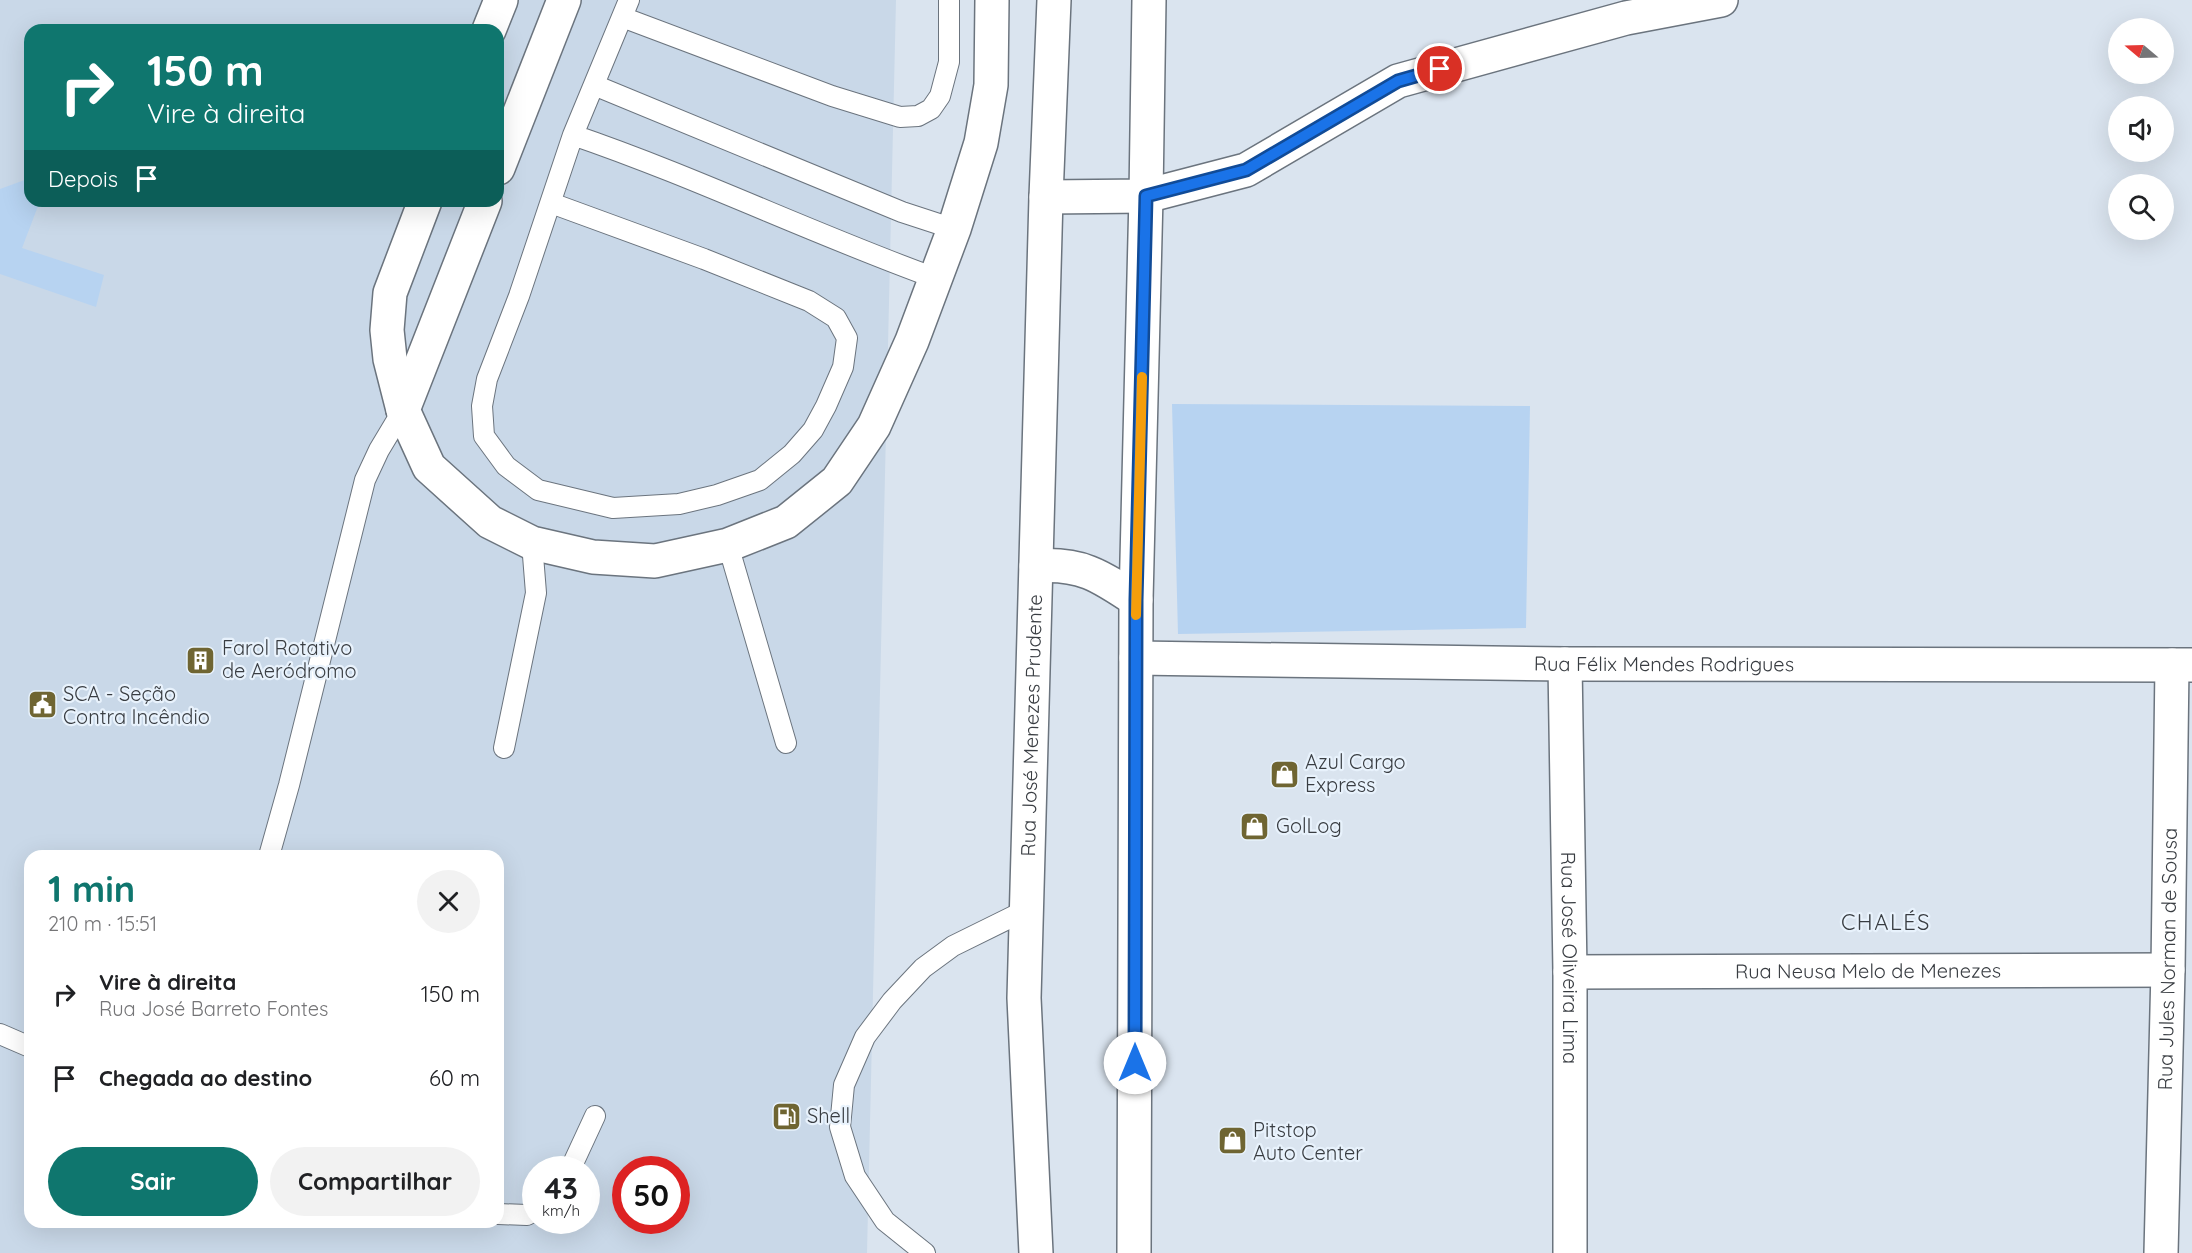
<!DOCTYPE html>
<html lang="pt">
<head>
<meta charset="utf-8">
<style>
  body { margin:0; font-family:Quicksand,sans-serif; background:#f2f2f2; color:#202124; height:100vh; display:flex; flex-direction:column; font-size:22px; white-space:nowrap }
  * { box-sizing:border-box; margin:0 }
  p { font-size:20px; color:#757577 }
  .icon { flex:none; width:33px; height:33px; fill:none; stroke:currentColor; stroke-width:2; stroke-linecap:round; stroke-linejoin:round }
  .map { position:relative; flex:1; overflow:hidden }
  .details { position:absolute; left:24px; top:850px; width:480px; height:378px; display:flex; flex-direction:column; background:#fff; border-radius:18px; box-shadow:0 6px 24px #0002 }
  .details>* { flex:none }
  .top-card { position:absolute; left:24px; top:24px; width:480px; height:183px; border-radius:18px; box-shadow:0 6px 24px #0002; background:#0f766e; color:#fff; overflow:hidden }
  .needle { width:39px; rotate:289deg }
  .controls { position:absolute; left:2108px; top:18px; display:grid; gap:12px }
  .controls a { display:grid; place-items:center; width:66px; height:66px; border-radius:50%; background:#fff; box-shadow:0 6px 24px #0002; font-size:30px }
  .speed { position:absolute; left:522px; top:1156px; display:flex; gap:12px; font-size:30px; font-weight:700; text-align:center }
  .speed>* { display:grid; place-content:center; width:78px; height:78px; border-radius:50%; background:#fff; box-shadow:0 6px 24px #0002; line-height:1 }
  .speed small { font-size:15px; font-weight:400 }
  .speed .limit { border:9px solid #d22; background:#fff; color:#111 }
  .pin { position:absolute; display:grid; place-items:center; width:51px; height:51px; color:#fff; margin:-26px; border:3px solid #fff; border-radius:50%; box-shadow:0 2px 6px #0007 }
  .me { position:absolute; width:66px; margin:-33px; rotate:0deg; stroke-linejoin:round; filter:drop-shadow(0 0 4px #0008) }
  .turn { display:flex; align-items:center; gap:21px; height:126px; padding:0 24px; font-size:27px }
  .turn .icon { width:78px; height:78px; stroke-width:2.5 }
  .turn b { display:block; font-size:42px; line-height:51px }
  .then { display:flex; align-items:center; height:57px; padding:0 24px; background:#0003; gap:12px; font-size:22px }
  .round { display:grid; place-items:center; flex:none; width:63px; height:63px; border-radius:32px; background:#f2f2f2 }
  .head { display:flex; align-items:center; justify-content:space-between; height:102px; padding:0 24px }
  h1 { font-size:36px; font-weight:700; line-height:45px; color:#0f766e }
  .primary-button { display:flex; gap:12px; margin-top:auto; padding:12px 24px }
  .primary-button a { flex:1; height:69px; border-radius:36px; background:#0f766e; color:#fff; font-size:24px; font-weight:700; line-height:69px; text-align:center }
  .primary-button a+a { background:#f2f2f2; color:#202124 }
  ul { padding:0; list-style:none }
  li { display:flex; align-items:center; gap:18px; height:84px; padding:0 24px }
  li div { flex:1 }
  li b { display:block; font-size:22px }
  li em { font-style:normal }
  .map>svg:first-child { display:block }
  .built { fill:#c9d8e8; fill-rule:evenodd }
  .green { fill:#b7d3f1 }
  .lines { fill:none; stroke-linecap:round; stroke-linejoin:round }
  .service-casing { stroke:#6b747e; stroke-width:22 }
  .minor-casing { stroke:#6b747e; stroke-width:36 }
  .secondary-casing { stroke:#6b747e; stroke-width:36 }
  .service { stroke:#fff; stroke-width:20 }
  .minor { stroke:#fff; stroke-width:33 }
  .secondary { stroke:#fff; stroke-width:33 }
  .route-casing { stroke:#114b97; stroke-width:15 }
  .route { stroke:#1a73e8; stroke-width:10 }
  .slow { stroke:#f59e0b; stroke-width:10 }
  .labels { text-anchor:middle; stroke-width:4.5; stroke-linejoin:round; paint-order:stroke }
  .poi-label { font-size:20px; fill:#393d42; stroke:#e8f2fc; text-anchor:start }
  .street-label { font-size:20px; fill:#393d42; stroke:#e8f2fc }
  .quarter-label { font-size:22px; letter-spacing:1.5px; fill:#393d42; stroke:#e8f2fc }
</style>
</head>
<body>
<div class="map">
<svg width="2192" height="1253" viewBox="0 0 2192 1253">
  <rect width="100%" height="100%" fill="#dae4ef"/>
  <path class="built" d="M 0,0 L 896,0 L 867,1253 L 0,1253 ZM 30,30 L 498,30 L 498,201 L 30,201 ZM 30,856 L 498,856 L 498,1222 L 30,1222 ZM 536,1170 L 586,1170 L 586,1221 L 536,1221 ZM 626,1170 L 676,1170 L 676,1221 L 626,1221 Z"/>
  <path class="green" d="M 30,178 L 30,201 L 40,201 L 22,248 L 104,275 L 96,307 L 0,274 L 0,189 Z
    M 1172,404 L 1530,406 L 1526,628 L 1178,634 Z"/>
  <g class="lines">
    <defs>
      <path id="service" d="M 622,17 L 832,96 L 900,117 L 918,116 L 931,109 L 940,96 L 949,62 L 949,0
        M 594,85 L 902,212 L 954,229
        M 573,135 C 696,177 813,234 935,278
        M 551,203 L 704,259 L 809,301 L 836,318 L 847,338 L 843,367 L 826,406 L 813,430 L 792,454 L 760,480 L 717,495 L 679,504 L 613,508 L 538,490 L 506,466 L 484,436 L 482,406 L 487,379 L 519,296 L 573,135 L 629,0
        M 728,545 L 786,743
        M 504,748 L 536,593 L 532,543
        M 269,856 L 289,785 L 365,480 L 379,450 L 403,410
        M 0,1034 L 30,1047
        M 570,1170 L 595,1116
        M 498,1214 L 527,1215 L 536,1210
        M 925,1253 L 885,1221 L 855,1176 L 840,1127 L 844,1085 L 865,1037 L 892,1001 L 923,968 L 953,946 L 1028,909"/>
      <g id="minor">
        <path d="M 489,30 L 501,0"/>
        <path d="M 498,168 L 564,0"/>
        <path d="M 1046,197 L 1146,196 L 1246,170 L 1398,81 L 1626,18 L 1721,0"/>
        <path d="M 425,201 L 390,293 L 387,330 L 390,359 L 403,410 L 429,467 L 490,522 L 532,543 L 593,557 L 655,561 L 728,545 L 786,522 L 837,481 L 874,426 L 912,341 L 954,229 L 981,143 L 991,85 L 992,0"/>
        <path d="M 403,410 L 485,201"/>
        <path id="s1" d="M 1136,658 L 1565,664 L 2192,665"/>
        <path id="s2" d="M 1565,664 L 1570,972 L 1570,1253"/>
        <path id="s3" d="M 1570,972 L 2168,970"/>
        <path id="s4" d="M 2161,1253 L 2168,970 L 2172,665"/>
      </g>
      <g id="secondary">
        <path d="M 1036,566 C 1081,563 1099,575 1136,600"/>
        <path id="s5" d="M 1036,1253 L 1024,998 L 1046,197 L 1054,0"/>
        <path d="M 1134,1253 L 1136,600 L 1146,196 L 1149,0"/>
      </g>
    </defs>
    <use href="#service" class="service-casing"/>
    <use href="#minor" class="minor-casing"/>
    <use href="#secondary" class="secondary-casing"/>
    <use href="#service" class="service"/>
    <use href="#minor" class="minor"/>
    <use href="#secondary" class="secondary"/>
  </g>
  <g class="lines">
    <defs>
      <path id="route" d="M 1135,1063 L 1136,600 L 1146,196 L 1246,170 L 1398,81 L 1440,69"/>
    </defs>
    <use href="#route" class="route-casing"/>
    <use href="#route" class="route"/>
    <path class="slow" d="M 1136,615 L 1142,377"/>
  </g>
  <defs>
    <symbol id="building-square" viewBox="-11 -11 22 22"><rect x="-9" y="-9" width="18" height="18" rx="4" fill="#6f6532" stroke="#e8f2fc"/><path d="M-4-6H4V6H1V3H-1V6H-4ZM-2.5-4.3h1.7v1.8h-1.7ZM.8-4.3h1.7v1.8H.8ZM-2.5-1h1.7V.8h-1.7ZM.8-1h1.7V.8H.8Z" fill="#fff"/></symbol>
    <symbol id="civic-square" viewBox="-11 -11 22 22"><rect x="-9" y="-9" width="18" height="18" rx="4" fill="#6f6532" stroke="#e8f2fc"/><path d="M-.6-6.5H3V-4.5H.6V-3L4-1V1h2V6H-6V1h2V-1L-.6-3ZM-1.2 2.5V6h2.4V2.5Z" fill="#fff"/></symbol>
    <symbol id="shop-square" viewBox="-11 -11 22 22"><rect x="-9" y="-9" width="18" height="18" rx="4" fill="#6f6532" stroke="#e8f2fc"/><path d="M-5-2.5h2.3a2.7 3.5 0 0 1 5.4 0H5L5.5 6h-11ZM-1.5-2.5h3a1.5 2.3 0 0 0-3 0Z" fill="#fff"/></symbol>
    <symbol id="fuel-square" viewBox="-11 -11 22 22"><rect x="-9" y="-9" width="18" height="18" rx="4" fill="#6f6532" stroke="#e8f2fc"/><path d="M-5.5-6h7V0h2V4h1.3V-2.5L3-4.5l.8-.8L6-3V5H2.5V1h-1V6h-7ZM-4.2-4.7v3.2H.2V-4.7Z" fill="#fff"/></symbol>
  </defs>
  <g fill-rule="evenodd">
    <use href="#building-square" x="184" y="644" width="33" height="33"/>
    <use href="#civic-square" x="26" y="688" width="33" height="33"/>
    <use href="#shop-square" x="1268" y="758" width="33" height="33"/>
    <use href="#shop-square" x="1238" y="810" width="33" height="33"/>
    <use href="#fuel-square" x="770" y="1100" width="33" height="33"/>
    <use href="#shop-square" x="1216" y="1124" width="33" height="33"/>
  </g>
  <g class="labels">
    <g class="poi-label">
      <text x="222" y="655">Farol Rotativo<tspan x="222" dy="23">de Aeródromo</tspan></text>
      <text x="63" y="701">SCA - Seção<tspan x="63" dy="23">Contra Incêndio</tspan></text>
      <text x="1305" y="769">Azul Cargo<tspan x="1305" dy="23">Express</tspan></text>
      <text x="1276" y="833">GolLog</text>
      <text x="807" y="1123">Shell</text>
      <text x="1253" y="1137">Pitstop<tspan x="1253" dy="23">Auto Center</tspan></text>
    </g>
    <g class="street-label">
      <text dy="7" stroke="none"><textPath href="#s1" startOffset="528">Rua Félix Mendes Rodrigues</textPath></text>
      <text dy="7" stroke="none"><textPath href="#s5" startOffset="528">Rua José Menezes Prudente</textPath></text>
      <text dy="7" stroke="none"><textPath href="#s2" startOffset="294">Rua José Oliveira Lima</textPath></text>
      <text dy="7" stroke="none"><textPath href="#s4" startOffset="294">Rua Jules Norman de Sousa</textPath></text>
      <text dy="7" stroke="none"><textPath href="#s3" startOffset="298">Rua Neusa Melo de Menezes</textPath></text>
    </g>
    <g class="quarter-label">
      <text x="1886" y="930">CHALÉS</text>
    </g>
  </g>
</svg>
<div class="controls">
<a><svg class="needle" viewBox="-14 -14 28 28"><path d="M0-13l5 13h-10z" fill="#e53935"/><path d="M0 13l5-13h-10z" fill="#757577"/></svg></a>
<a><svg class="icon" aria-label="sound" viewBox="0 0 24 24"><path d="M4 9h4l5-4v14l-5-4H4zM17 9q2 3 0 6"/></svg></a>
<a><svg class="icon" aria-label="search" viewBox="0 0 24 24"><circle cx="10" cy="10" r="6"/><path d="M15 15l6 6"/></svg></a>
</div>
<div class="speed"><div>43<small>km/h</small></div><div class="limit">50</div></div>
<div class="pin" style="left:1440px;top:69px;background:#d93025"><svg class="icon" aria-label="arrive" viewBox="0 0 24 24"><path d="M6 21V4h12l-3 4 3 4H6"/></svg></div>
<svg class="me" style="left:1135px;top:1063px" viewBox="-20 -20 40 40"><circle r="19" fill="#fff"/><path d="M0-13L10 11 0 6-10 11z" fill="#1a73e8"/></svg>
<div class="top-card">
<div class="turn"><svg class="icon" aria-label="right" viewBox="0 0 24 24"><path d="M7 20v-9h11M14 6l5 5-5 5"/></svg><div><b>150 m</b>Vire à direita</div></div>
<div class="then">Depois<svg class="icon" aria-label="arrive" viewBox="0 0 24 24"><path d="M6 21V4h12l-3 4 3 4H6"/></svg></div>
</div>
<section class="details">
<div class="head"><div><h1>1 min</h1><p>210 m · 15:51</p></div><a class="round"><svg class="icon" aria-label="close" viewBox="0 0 24 24"><path d="M6 6l12 12M18 6L6 18"/></svg></a></div>
<ul>
<li><svg class="icon" aria-label="right" viewBox="0 0 24 24"><path d="M7 20v-9h11M14 6l5 5-5 5"/></svg><div><b>Vire à direita</b><p>Rua José Barreto Fontes</p></div><em>150 m</em></li>
<li><svg class="icon" aria-label="arrive" viewBox="0 0 24 24"><path d="M6 21V4h12l-3 4 3 4H6"/></svg><div><b>Chegada ao destino</b></div><em>60 m</em></li>
</ul>
<div class="primary-button"><a>Sair</a><a>Compartilhar</a></div>
</section>
</div>
</body>
</html>
